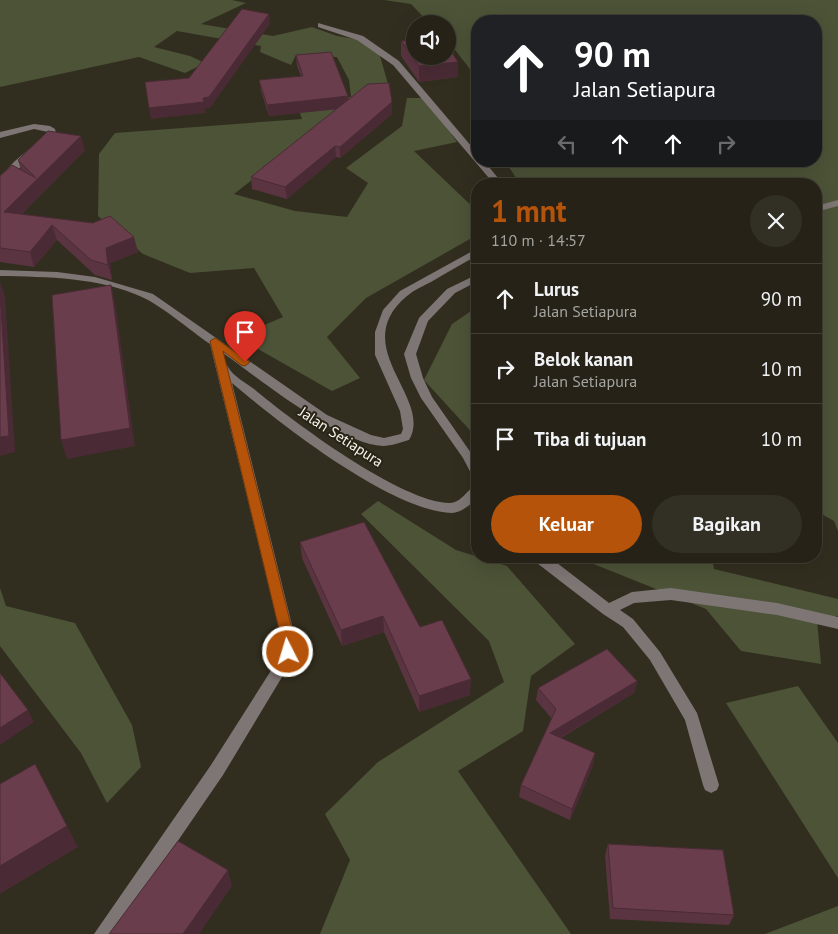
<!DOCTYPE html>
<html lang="id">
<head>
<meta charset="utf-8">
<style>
  body { margin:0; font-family:"PT Sans",sans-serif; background:#322f24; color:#f1f3f6; height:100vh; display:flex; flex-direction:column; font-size:19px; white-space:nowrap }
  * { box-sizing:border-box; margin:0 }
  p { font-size:16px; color:#a4a4a1 }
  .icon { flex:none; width:28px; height:28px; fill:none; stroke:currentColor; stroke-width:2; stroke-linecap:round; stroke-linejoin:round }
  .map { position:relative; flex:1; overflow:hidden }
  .panel { position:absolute; left:471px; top:178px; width:351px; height:385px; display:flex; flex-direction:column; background:#262217; border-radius:20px; box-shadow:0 5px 20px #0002,0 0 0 1px #423f36 }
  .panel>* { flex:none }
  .hud { position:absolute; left:471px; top:15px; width:351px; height:152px; border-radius:20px; box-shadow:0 5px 20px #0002,0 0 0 1px #423f36; background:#202124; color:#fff; overflow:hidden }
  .fabs { position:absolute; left:406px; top:15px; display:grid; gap:10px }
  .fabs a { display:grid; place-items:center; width:50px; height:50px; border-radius:50%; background:#262217; box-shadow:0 5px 20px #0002,0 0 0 1px #423f36; font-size:25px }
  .pin { position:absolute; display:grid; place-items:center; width:42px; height:42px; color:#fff; margin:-51px -21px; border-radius:50% 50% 50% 0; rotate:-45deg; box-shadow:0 0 5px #0007 }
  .pin .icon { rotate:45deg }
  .me { position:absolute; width:55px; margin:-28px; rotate:355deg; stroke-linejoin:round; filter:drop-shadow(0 0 4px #0008) }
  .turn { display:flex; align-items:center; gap:18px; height:105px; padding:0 20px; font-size:22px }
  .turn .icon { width:65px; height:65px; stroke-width:2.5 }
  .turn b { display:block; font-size:35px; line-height:42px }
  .lanes { display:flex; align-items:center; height:48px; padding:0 20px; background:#0003; justify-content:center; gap:25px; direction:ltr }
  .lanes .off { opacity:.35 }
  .round { display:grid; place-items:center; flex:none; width:52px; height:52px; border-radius:26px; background:#322f24 }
  .headline { display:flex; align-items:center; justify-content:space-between; height:85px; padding:0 20px }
  h1 { font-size:30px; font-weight:600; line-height:38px; color:#b45309 }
  .primary-button { display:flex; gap:10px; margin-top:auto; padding:10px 20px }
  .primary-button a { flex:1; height:58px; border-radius:30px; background:#b45309; color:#fff; font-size:20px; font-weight:600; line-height:58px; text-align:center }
  .primary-button a+a { background:#322f24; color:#f1f3f6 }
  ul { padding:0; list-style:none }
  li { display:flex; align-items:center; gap:15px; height:70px; padding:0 20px; border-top:1px solid #423f36 }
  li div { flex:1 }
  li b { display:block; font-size:19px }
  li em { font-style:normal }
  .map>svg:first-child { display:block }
  .green { fill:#4c5337 }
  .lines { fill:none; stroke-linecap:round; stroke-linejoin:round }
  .minor { fill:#7e7575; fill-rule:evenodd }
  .wall { fill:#5a3441 }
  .shaded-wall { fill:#4a2b35 }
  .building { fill:#693d4c; stroke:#4a2b35 }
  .route { fill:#b45309; stroke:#753606 }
  .labels { text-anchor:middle; stroke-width:4; stroke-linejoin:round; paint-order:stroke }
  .street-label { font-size:15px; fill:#f7f4eb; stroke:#282416 }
</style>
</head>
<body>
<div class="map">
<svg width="838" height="934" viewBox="0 0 838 934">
  <rect width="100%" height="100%" fill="#322e1f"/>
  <path class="green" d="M 0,0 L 232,0 L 246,3 L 201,24 L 273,36 L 312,27 L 337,36 L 368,41 L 380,56 L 390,91 L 362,94 L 234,194 L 295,211 L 347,217 L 368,183 L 346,168 L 402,126 L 407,98 L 426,98 L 457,142 L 414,151 L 477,211 L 477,235 L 366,298 L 327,337 L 360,378 L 332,391 L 237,337 L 283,317 L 254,268 L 190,273 L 143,254 L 98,216 L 99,154 L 115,133 L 302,119 L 291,86 L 303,104 L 351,97 L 349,80 L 337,57 L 296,55 L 291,65 L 260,52 L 261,46 L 177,31 L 154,47 L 190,56 L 205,63 L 185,73 L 139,57 L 0,87 Z
    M 384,0 L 838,0 L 838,531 L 834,521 L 816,511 L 816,184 L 520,184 L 505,161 L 816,161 L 816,21 L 478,21 L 477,78 L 448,41 L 448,24 L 430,24 L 411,4 Z
    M 477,307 L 477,438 L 424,380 L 452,324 Z
    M 378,501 L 456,550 L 507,566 L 575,644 L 531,676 L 523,731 L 458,771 L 571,934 L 320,934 L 350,860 L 325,814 L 378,762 L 504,682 L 489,641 L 361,514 Z
    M 582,556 L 712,556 L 714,569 L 838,599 L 838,616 L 817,620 L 821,664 L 741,651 L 706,609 L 586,561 Z
    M 0,588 L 6,606 L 75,623 L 132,725 L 141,767 L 107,803 L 81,753 L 0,646 Z
    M 798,686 L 838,743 L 838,878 L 726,703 Z
    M 838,906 L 838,934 L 765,934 Z"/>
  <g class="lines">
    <path class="minor" d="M 318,23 L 363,36 L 399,61 L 478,154 L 478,161 L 484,161 L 503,184 L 494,184 L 393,65 L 357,40 L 318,27 Z
      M 34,124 L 50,126 L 55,129 L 56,134 L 22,165 L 3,188 L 0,189 C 0,163 35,150 48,132 L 34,129 L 0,138 L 0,132 Z
      M 838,200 L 838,206 L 816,212 L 816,206 Z
      M 478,248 L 478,255 C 462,264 446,273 431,282 C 423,286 414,290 407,296 C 346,347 434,398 409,440 C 402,442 391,446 383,446 C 341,445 258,378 223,353 C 224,358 225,363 228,367 C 233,376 246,383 254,389 C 292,421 402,503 450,503 C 462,503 467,488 478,485 L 478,498 C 471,504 461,513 452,513 C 391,511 279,423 232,383 L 293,629 L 295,652 L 282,677 L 223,775 L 114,934 L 94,934 L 211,765 L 272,669 L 281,652 L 279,629 L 210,344 C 191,331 163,307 144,298 C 100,277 47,277 0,276 L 0,270 L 57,272 L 95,277 L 153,294 L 327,415 L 371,435 L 384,438 L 401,434 L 403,429 L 400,411 L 375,355 L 375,332 L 383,310 L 400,291 Z
      M 478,274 L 478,281 L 455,293 L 428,321 L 416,354 L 423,378 L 432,397 L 478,463 L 478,480 L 474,479 L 463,458 L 421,398 L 411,378 L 404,354 L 419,318 L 447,289 Z
      M 531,556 L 548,556 L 609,603 L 632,592 L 671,588 L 777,603 L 838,617 L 838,629 L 777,615 L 671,600 L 634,603 L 620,610 L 633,619 L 660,652 L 697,713 L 719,785 L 717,790 L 711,793 L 705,790 L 703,785 L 685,720 L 650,660 L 623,627 L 603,614 L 533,560 Z"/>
  </g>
  <path class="wall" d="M 401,41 L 458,77 L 419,82 L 401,56 Z
    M 296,55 L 348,96 L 349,99 L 392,114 L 340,158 L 336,157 L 287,199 L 252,189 L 251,177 L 337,109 L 269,116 L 261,91 L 259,80 L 301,76 L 297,66 Z
    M 85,150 L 22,214 L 138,252 L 110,263 L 112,280 L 95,275 L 57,240 L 34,267 L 0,262 L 0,176 L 21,170 L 18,160 Z
    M 300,542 L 420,627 L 470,695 L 419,712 L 384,632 L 342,646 L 302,558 Z
    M 637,681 L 634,693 L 561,738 L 595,753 L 593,765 L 570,820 L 519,797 L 521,785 L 552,719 L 536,700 L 538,688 Z
    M 608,844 L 734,915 L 729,925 L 610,919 L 605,855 Z"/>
  <path class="shaded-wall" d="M 269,14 L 270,24 L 210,108 L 205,109 L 206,113 L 151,119 L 149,108 L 203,98 Z
    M 458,62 L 458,77 L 419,82 L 419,66 Z
    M 348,96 L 349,108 L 269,116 L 267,105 Z
    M 392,102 L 392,114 L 340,158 L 340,147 Z
    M 81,136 L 85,150 L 9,227 L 4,212 Z
    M 335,146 L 336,157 L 287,199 L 285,187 Z
    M 52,225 L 57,240 L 34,267 L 30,252 Z
    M 134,237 L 138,252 L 110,263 L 112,280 L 108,265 L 106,248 Z
    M 0,282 L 5,296 L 15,452 L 0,456 Z
    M 111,285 L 115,303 L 135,446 L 67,459 L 61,440 Z
    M 383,616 L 384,632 L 342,646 L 341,630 Z
    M 471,679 L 470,695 L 419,712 L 419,696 Z
    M 637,681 L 634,693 L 548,745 L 550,733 Z
    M 28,710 L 34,722 L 0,745 L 0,728 Z
    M 595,753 L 593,765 L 570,820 L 572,809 Z
    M 67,826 L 78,847 L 0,894 L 0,866 Z
    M 228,870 L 232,886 L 199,934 L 183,934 Z"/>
  <path class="building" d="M 242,9 L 269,14 L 209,97 L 203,98 L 204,102 L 149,108 L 145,82 L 189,78 Z
    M 415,40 L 415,56 L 448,56 L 448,46 L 458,62 L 419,66 L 401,41 Z
    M 331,52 L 348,96 L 267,105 L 259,80 L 303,76 L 296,55 Z
    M 389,83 L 392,102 L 340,147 L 335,146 L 285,187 L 251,177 L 368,84 Z
    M 48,131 L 81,136 L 4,212 L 93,223 L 110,216 L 134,237 L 106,248 L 108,265 L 91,260 L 52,225 L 30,252 L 0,248 L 0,176 L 12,165 L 36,178 L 18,160 Z
    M 111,285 L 130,428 L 61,440 L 52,295 Z
    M 0,292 L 9,436 L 0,437 Z
    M 364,522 L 420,627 L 442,620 L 471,679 L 419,696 L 383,616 L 341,630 L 300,542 Z
    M 607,649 L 637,681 L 550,733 L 595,753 L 572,809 L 521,785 L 556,709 L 538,688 Z
    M 0,673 L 28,710 L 0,728 Z
    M 35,764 L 67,826 L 0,866 L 0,784 Z
    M 178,841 L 228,870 L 183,934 L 109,934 Z
    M 608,844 L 723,850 L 734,915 L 613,908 Z"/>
  <path class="route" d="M 215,338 L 250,362 L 245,366 L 241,365 L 223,351 L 292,629 L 294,652 L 292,656 L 288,658 L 283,656 L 279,629 L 210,341 Z"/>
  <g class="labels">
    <g class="street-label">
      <text transform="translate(341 437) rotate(33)" y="5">Jalan Setiapura</text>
    </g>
  </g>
</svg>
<div class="fabs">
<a><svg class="icon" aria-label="sound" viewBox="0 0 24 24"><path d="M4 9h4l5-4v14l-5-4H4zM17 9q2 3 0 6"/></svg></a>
</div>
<div class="pin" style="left:245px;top:362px;background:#d93025"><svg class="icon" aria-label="arrive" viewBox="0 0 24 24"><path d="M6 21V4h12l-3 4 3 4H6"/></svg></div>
<svg class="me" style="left:288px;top:652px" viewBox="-20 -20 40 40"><circle r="17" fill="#b45309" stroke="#fff" stroke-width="3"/><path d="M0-11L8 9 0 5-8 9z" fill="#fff"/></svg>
<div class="hud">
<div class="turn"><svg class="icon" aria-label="ahead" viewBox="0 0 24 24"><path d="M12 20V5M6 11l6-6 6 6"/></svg><div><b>90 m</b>Jalan Setiapura</div></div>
<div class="lanes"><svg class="icon off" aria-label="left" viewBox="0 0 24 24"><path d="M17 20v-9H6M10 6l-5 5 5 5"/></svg><svg class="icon" aria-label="ahead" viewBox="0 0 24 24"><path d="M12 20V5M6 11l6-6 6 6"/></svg><svg class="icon" aria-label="ahead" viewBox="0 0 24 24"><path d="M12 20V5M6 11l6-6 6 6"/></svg><svg class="icon off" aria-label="right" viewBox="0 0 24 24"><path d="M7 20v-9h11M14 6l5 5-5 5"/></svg></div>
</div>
<section class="panel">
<div class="headline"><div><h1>1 mnt</h1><p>110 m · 14:57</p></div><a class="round"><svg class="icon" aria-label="close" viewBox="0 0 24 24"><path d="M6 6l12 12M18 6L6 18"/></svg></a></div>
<ul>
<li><svg class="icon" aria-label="ahead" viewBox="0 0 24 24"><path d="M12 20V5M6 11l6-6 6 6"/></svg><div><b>Lurus</b><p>Jalan Setiapura</p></div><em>90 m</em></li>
<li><svg class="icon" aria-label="right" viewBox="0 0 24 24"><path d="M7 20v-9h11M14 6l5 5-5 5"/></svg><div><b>Belok kanan</b><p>Jalan Setiapura</p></div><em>10 m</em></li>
<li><svg class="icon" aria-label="arrive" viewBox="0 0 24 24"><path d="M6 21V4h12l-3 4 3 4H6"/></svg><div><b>Tiba di tujuan</b></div><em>10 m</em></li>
</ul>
<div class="primary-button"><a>Keluar</a><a>Bagikan</a></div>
</section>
</div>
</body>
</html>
